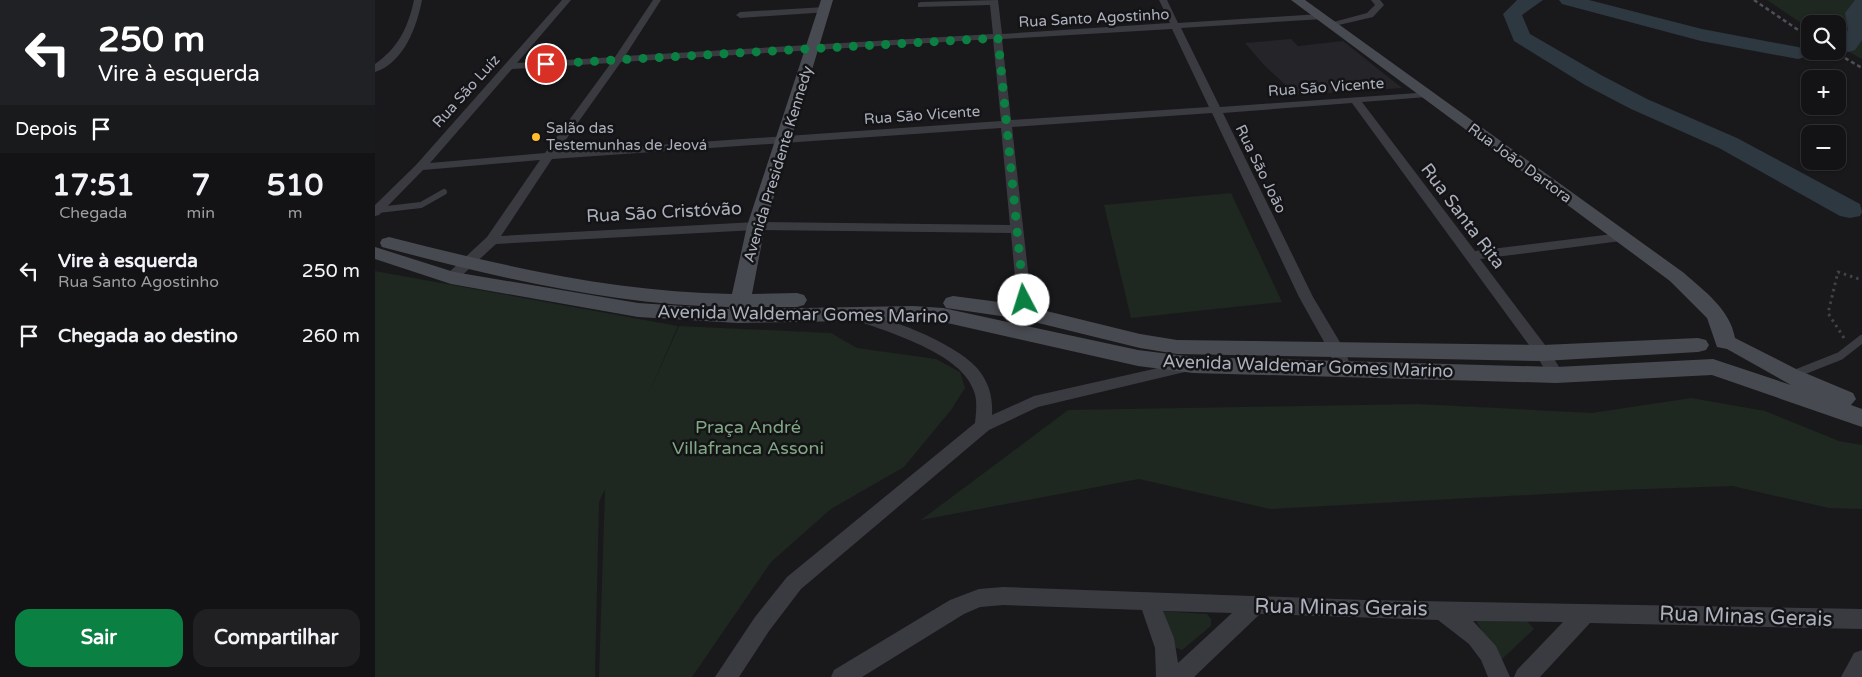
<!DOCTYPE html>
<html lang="pt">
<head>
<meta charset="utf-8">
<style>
  body { margin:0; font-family:"Varela Round",sans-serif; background:#202022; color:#f1f3f6; height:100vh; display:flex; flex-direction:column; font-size:19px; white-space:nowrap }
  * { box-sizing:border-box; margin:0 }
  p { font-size:16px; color:#9d9ea0 }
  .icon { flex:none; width:28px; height:28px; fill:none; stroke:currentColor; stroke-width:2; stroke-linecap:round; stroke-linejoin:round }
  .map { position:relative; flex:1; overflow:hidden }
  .panel { display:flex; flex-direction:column; background:#131315; width:375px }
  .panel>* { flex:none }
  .hud { background:#202124; color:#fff; overflow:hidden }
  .tools { position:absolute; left:1426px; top:15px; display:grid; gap:10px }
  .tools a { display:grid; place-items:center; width:45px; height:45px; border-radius:10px; background:#131315; box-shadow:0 1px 4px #0004,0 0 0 1px #323234; font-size:25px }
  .pin { position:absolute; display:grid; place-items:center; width:42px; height:42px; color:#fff; margin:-21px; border:2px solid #fff; border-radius:50%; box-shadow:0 1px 5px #0007 }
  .me { position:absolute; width:55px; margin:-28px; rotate:355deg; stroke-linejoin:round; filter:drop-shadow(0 0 4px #0008) }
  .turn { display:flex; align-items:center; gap:18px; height:105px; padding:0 15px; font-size:22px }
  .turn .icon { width:65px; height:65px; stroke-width:2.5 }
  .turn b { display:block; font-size:35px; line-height:42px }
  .then { display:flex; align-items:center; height:48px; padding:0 15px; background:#0003; gap:10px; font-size:19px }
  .eta { display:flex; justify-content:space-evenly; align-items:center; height:85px; text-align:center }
  .eta b { font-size:30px; font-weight:800; line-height:35px }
  .button { display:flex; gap:10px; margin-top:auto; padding:10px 15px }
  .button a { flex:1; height:58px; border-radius:15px; background:#0b8043; color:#fff; font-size:20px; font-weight:800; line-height:58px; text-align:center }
  .button a+a { background:#202022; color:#f1f3f6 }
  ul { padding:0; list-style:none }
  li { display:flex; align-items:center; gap:15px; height:65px; padding:0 15px }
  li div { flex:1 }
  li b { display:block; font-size:19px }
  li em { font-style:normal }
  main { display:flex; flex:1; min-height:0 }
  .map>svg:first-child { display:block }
  .built { fill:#252529 }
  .green { fill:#1e2720 }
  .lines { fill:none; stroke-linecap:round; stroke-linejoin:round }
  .river { fill:#2e3841; fill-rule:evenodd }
  .path { stroke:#404248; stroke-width:3; stroke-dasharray:2.5 4; stroke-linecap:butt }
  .lane-far1 { stroke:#3a3b41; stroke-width:6 }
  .lane { stroke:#3a3b41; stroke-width:8 }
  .street { fill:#3a3b41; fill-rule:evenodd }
  .secondary { fill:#484a51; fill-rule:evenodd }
  .rail { stroke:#4d4f56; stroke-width:2.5; stroke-dasharray:4 3; stroke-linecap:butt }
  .route { stroke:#0b8043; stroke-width:9; stroke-dasharray:0 16.2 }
  .poi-dot { fill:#febc2e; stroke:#141417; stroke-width:2 }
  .labels { text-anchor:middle; stroke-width:5; stroke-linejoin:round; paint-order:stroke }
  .far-street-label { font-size:15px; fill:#abb0bc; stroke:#141417 }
  .far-poi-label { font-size:15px; fill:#abb0bc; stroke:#141417; text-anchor:start }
  .street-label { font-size:18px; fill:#abb0bc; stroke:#141417 }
  .park-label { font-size:18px; fill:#81a884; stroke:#141417 }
  .near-street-label { font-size:21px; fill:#abb0bc; stroke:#141417 }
</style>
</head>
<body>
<main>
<section class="panel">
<div class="hud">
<div class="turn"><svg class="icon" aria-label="left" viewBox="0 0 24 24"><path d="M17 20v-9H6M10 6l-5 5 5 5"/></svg><div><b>250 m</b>Vire à esquerda</div></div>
<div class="then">Depois<svg class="icon" aria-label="arrive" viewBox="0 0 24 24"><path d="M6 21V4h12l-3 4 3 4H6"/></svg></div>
</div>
<div class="eta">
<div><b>17:51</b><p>Chegada</p></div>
<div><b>7</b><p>min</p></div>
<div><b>510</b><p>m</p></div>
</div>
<ul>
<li><svg class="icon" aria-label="left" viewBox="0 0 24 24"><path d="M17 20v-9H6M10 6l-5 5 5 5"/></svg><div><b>Vire à esquerda</b><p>Rua Santo Agostinho</p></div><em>250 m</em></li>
<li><svg class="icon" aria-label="arrive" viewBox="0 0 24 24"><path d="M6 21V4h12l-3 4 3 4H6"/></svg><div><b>Chegada ao destino</b></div><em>260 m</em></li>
</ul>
<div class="button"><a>Sair</a><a>Compartilhar</a></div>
</section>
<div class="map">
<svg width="1487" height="677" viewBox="0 0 1487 677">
  <rect width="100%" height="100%" fill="#19191c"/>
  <path class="built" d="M 916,39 L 923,46 L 968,41 L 1027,88 L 921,95 L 888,64 L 870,43 Z"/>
  <path class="green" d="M 1392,0 L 1487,0 L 1487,59 L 1463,46 L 1462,24 L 1435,24 L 1435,29 Z
    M 856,193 L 907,302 L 756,318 L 729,205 Z
    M 0,271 L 303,326 L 273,395 L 304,326 L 456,333 L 482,348 L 561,359 L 585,372 L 590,388 L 576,410 L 529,467 L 456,509 L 396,562 L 317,677 L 224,677 L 230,489 L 224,502 L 220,677 L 0,677 Z
    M 1316,398 L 1390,411 L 1464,441 L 1487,445 L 1487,509 L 1454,508 L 1357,486 L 1244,490 L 895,509 L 764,479 L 546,520 L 693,410 L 1043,404 L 1217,413 Z
    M 785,611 L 832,614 L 836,619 L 836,626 L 807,650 L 797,646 Z
    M 1100,619 L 1152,621 L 1159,629 L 1125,661 Z"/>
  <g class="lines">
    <path class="river" d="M 1142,0 L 1168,0 L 1147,15 L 1155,34 L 1226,75 L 1272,99 L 1362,138 L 1485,204 L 1487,212 L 1485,216 L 1475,218 L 1465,216 L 1344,148 L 1256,109 L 1210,85 L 1139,41 L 1128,14 Z
      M 1184,0 L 1214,0 L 1327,29 L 1423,47 L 1430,49 L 1433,53 L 1430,57 L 1423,59 L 1326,41 L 1187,4 Z
      M 1480,0 L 1487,0 L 1487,40 L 1480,50 L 1473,52 L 1466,50 L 1463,46 L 1473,30 L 1470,13 Z"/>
    <path class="path" d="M 1469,338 L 1453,313 L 1463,272 L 1487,280"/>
    <path class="lane-far1" d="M 3,210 L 46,205 L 69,192"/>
    <path class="lane" d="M 1417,375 L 1465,356 L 1487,339"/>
    <path class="street" d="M 39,0 L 47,0 C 42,26 29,63 0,72 L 0,64 C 23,48 33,28 39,0 Z
      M 187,0 L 196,0 L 142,63 L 240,57 L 278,0 L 286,0 L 250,56 L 618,34 L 615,5 L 543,7 L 543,3 L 546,2 L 623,0 L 627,34 L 795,23 L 784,0 L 792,0 L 803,23 L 945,14 L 948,15 L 948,19 L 806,28 L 845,107 L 1056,92 L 1057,94 L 1052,97 L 987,102 L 1100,251 L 1246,233 L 1253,237 L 1246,241 L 1105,259 L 1173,349 L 1189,375 L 1187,379 L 1175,379 L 1162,356 L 977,103 L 848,113 L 938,297 L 969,349 L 977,369 L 975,373 L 963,373 L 953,349 L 924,297 L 837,113 L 637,127 L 656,299 L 649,330 L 642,335 L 635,330 L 642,299 L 636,233 L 381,230 L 121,244 L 81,281 L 71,281 L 69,278 L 71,275 L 112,237 L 165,160 L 48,170 L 4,215 L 0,216 L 0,205 L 41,165 ZM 797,29 L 834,107 L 636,120 L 627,39 ZM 618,39 L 626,121 L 182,152 L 246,62 ZM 236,63 L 170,153 L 55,163 L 137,69 ZM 626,128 L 635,225 L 381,222 L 126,236 L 177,159 Z
      M 996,0 L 1005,0 L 1009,5 L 998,17 L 955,27 L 951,24 L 992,13 L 1000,5 Z
      M 450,7 L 453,8 L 453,12 L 365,18 L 361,15 L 365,12 Z
      M 477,309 C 514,319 576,340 602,368 C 614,382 618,397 617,415 L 659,396 L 814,361 L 819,362 L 822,366 L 819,370 L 814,371 L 663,407 L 614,430 L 426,589 L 394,631 L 364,677 L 340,677 L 380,617 L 412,577 L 600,423 C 601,412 603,399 598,389 C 584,351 506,330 472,317 L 470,314 Z
      M 628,587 L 990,600 L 1487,609 L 1487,629 L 1215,623 L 1165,677 L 1139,677 L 1142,670 L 1188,622 L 1098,621 L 1121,646 L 1135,677 L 1113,677 L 1106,660 L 1094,644 L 1063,620 L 885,614 L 819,677 L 781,677 L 780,648 L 767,610 L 628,605 L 605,607 L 589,614 L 487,677 L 456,677 L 459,670 L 575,600 L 604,589 ZM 788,611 L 857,613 L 803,663 L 799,638 Z
      M 1487,650 L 1487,677 L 1466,677 L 1479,653 Z"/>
    <path class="secondary" d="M 446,0 L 458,0 L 390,226 L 377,294 L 422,293 L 429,295 L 432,300 L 429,305 L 422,307 L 375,307 L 374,309 L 538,306 L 568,308 L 763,350 L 818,357 L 1181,367 L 1338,359 L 1416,385 L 1352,349 L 1342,347 L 1332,318 L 1295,281 L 916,0 L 930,0 L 1309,273 C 1329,291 1355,309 1360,338 L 1423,370 L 1478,393 L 1481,399 L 1476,405 L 1487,409 L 1487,427 L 1337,375 L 1181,383 L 818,373 L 763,366 L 568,322 L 538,320 L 363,323 L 263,317 L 76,284 L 0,259 L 0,247 L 79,272 L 263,303 L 354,309 L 354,307 C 236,305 121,277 7,247 L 5,243 L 7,239 L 14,237 C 128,266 239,292 357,294 L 372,226 Z
      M 578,296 L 647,305 L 765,334 L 802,340 L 1168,345 L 1323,338 L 1331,340 L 1334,345 L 1331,350 L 1323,352 L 1168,361 L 802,354 L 765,348 L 647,319 L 571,308 L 568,303 L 571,298 Z"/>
    <path class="rail" d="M 1379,0 L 1435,38
      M 1458,51 L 1487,68"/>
  </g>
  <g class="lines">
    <path class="route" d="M 171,64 L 623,38 L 649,300"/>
  </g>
  <circle class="poi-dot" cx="161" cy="137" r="5"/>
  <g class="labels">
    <g class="far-street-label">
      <text transform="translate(719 18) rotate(-3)" y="5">Rua Santo Agostinho</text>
      <text transform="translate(951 87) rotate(-4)" y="5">Rua São Vicente</text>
      <text transform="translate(91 91) rotate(-48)" y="5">Rua São Luíz</text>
      <text transform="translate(547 115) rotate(-4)" y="5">Rua São Vicente</text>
      <text transform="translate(1145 163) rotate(36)" y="5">Rua João Dartora</text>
      <text transform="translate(403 164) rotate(-73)" y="5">Avenida Presidente Kennedy</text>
      <text transform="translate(886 169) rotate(64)" y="5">Rua São João</text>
    </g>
    <g class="far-poi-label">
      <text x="171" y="133">Salão das<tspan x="171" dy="17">Testemunhas de Jeová</tspan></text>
    </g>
    <g class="street-label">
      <text transform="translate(289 212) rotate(-3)" y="6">Rua São Cristóvão</text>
      <text transform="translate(1088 216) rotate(53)" y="6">Rua Santa Rita</text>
      <text transform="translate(428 314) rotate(1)" y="6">Avenida Waldemar Gomes Marino</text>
      <text transform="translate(933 366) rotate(2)" y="6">Avenida Waldemar Gomes Marino</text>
    </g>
    <g class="park-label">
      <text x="373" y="433">Praça André<tspan x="373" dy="21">Villafranca Assoni</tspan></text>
    </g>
    <g class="near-street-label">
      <text transform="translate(966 607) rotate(1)" y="7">Rua Minas Gerais</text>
      <text transform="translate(1371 616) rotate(2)" y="7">Rua Minas Gerais</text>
    </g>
  </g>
</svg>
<div class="tools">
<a><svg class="icon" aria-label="search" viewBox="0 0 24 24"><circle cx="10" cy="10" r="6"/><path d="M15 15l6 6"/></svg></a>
<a>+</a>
<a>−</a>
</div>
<div class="pin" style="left:171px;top:64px;background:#d93025"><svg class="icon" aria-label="arrive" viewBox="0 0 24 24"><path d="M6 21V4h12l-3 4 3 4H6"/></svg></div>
<svg class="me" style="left:649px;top:300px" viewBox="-20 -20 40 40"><circle r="19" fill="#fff"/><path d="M0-13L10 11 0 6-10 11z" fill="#0b8043"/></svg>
</div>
</main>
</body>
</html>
